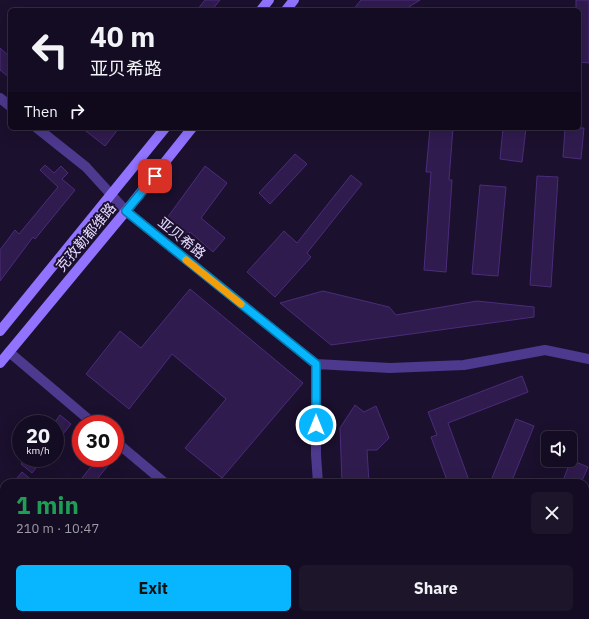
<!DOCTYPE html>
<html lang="en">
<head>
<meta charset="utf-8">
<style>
  body { margin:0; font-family:"IBM Plex Sans","Noto Sans SC",sans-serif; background:#1d152a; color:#f1f3f6; height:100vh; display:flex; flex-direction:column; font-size:15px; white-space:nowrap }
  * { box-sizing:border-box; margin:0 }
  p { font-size:13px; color:#9d9ba5 }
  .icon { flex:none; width:22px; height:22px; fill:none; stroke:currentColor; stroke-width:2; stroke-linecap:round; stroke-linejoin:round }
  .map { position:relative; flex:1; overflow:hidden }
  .drawer { position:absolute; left:0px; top:479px; width:589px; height:140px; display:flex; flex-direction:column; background:#140c22; border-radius:12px 12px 0 0; box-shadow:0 4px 16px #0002,0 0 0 1px #332c40 }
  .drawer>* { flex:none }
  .top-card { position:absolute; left:8px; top:8px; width:573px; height:122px; border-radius:6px; box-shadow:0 4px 16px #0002,0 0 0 1px #332c40; background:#140c22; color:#f1f3f6; overflow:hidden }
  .buttons { position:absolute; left:541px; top:431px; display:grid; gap:8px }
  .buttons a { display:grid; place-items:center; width:36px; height:36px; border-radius:6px; background:#140c22; box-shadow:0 4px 16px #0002,0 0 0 1px #332c40; font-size:20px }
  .speed { position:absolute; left:12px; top:415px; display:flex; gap:8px; font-size:20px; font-weight:700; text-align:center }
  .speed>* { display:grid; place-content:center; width:52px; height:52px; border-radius:50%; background:#140c22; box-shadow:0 4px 16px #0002,0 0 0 1px #332c40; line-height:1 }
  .speed small { font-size:10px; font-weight:400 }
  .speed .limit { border:6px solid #d22; background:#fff; color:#111 }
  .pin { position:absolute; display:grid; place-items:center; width:34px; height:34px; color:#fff; margin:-17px; border-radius:8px; box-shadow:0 2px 6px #0006 }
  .me { position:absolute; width:44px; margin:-22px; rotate:0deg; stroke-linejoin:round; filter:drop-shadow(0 0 3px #0008) }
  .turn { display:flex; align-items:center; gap:14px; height:84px; padding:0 16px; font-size:18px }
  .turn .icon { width:52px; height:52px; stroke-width:2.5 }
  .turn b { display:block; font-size:28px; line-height:34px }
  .then { display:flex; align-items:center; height:38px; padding:0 16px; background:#0003; gap:8px; font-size:15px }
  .round { display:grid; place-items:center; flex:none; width:42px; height:42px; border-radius:6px; background:#1d152a }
  .head { display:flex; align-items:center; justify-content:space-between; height:68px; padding:0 16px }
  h1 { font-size:24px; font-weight:800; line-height:30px; color:#1e9e55 }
  .cta { display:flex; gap:8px; margin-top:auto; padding:8px 16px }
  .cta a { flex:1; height:46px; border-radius:6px; background:#08b6ff; color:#111; font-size:16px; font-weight:800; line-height:46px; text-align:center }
  .cta a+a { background:#1d152a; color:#f1f3f6 }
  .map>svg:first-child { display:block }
  .building { fill:#301b4e; stroke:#4b2c7b }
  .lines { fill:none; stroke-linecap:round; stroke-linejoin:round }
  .minor { stroke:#4d398d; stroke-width:10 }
  .secondary { stroke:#9173ff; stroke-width:10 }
  .route-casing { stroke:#0576a6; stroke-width:10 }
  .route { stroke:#08b6ff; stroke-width:7 }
  .slow { stroke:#f59e0b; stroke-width:7 }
  .labels { text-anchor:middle; stroke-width:4; stroke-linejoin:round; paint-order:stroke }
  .street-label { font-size:14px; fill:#e7dcff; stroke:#1b102d }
</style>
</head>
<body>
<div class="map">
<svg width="589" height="619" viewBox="0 0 589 619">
  <rect width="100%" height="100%" fill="#1b102d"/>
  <path class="building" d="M 205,0 L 220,0 L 212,10 L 197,10 Z
    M 361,0 L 420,0 L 404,10 L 353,10 Z
    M 576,0 L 589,0 L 589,63 L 579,62 L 579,10 L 576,10 Z
    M 0,48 L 10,57 L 10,78 L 0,70 Z
    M 82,128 L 119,128 L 105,146 Z
    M 430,128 L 453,128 L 449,180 L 452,180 L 446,272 L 424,270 L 431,172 L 426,172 Z
    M 503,128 L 526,128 L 522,162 L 500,159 Z
    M 565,128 L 584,128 L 581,159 L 563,157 Z
    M 295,154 L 307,164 L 270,204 L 259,193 Z
    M 45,165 L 54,173 L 61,166 L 68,173 L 62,179 L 75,190 L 35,239 L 33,237 L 0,281 L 0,250 L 15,230 L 19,234 L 58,187 L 40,170 Z
    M 205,166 L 227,183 L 201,218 L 225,238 L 213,252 L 190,232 L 188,235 L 167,218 Z
    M 351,175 L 362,184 L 307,253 L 311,257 L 275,297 L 247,272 L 284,231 L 297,243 Z
    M 537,176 L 558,177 L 551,287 L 530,285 Z
    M 480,185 L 506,187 L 498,276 L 472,274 Z
    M 190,289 L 303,383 L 222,478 L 185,448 L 226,399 L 172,354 L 129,409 L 86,374 L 120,331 L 141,348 Z
    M 323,291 L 389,307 L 396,315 L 477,301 L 534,307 L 534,317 L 331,345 L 280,303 Z
    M 522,376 L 528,392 L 448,423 L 470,483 L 448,483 L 431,437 L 437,435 L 428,412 Z
    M 355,405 L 364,412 L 376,406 L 389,438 L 377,450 L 367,450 L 369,483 L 342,483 L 340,428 Z
    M 60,415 L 71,424 L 55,444 L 55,422 Z
    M 516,419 L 534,426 L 511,483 L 490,483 Z
    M 25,458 L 44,458 L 32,473 L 21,464 Z
    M 98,458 L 114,458 L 94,483 L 78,483 Z
    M 571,460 L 588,467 L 581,483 L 562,483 Z
    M 22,472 L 35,483 L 13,483 Z"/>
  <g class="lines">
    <path class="minor" d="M 0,98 L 10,106
      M 37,128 L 86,167 L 126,211 L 316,364
      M 9,352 L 94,424
      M 316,364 L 390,368 L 464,365 L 545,350 L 589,359
      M 316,364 L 316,455 L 318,483
      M 115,441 L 165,483
      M 224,615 L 225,619
      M 329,615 L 329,619
      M 589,619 L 589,612"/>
    <path class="secondary" d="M 261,10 L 269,0
      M 286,10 L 294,0
      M 0,331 L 165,128
      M 0,363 L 126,211 L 192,128"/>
  </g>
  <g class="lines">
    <defs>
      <path id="route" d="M 155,176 L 126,211 L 316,364 L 316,425"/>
    </defs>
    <use href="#route" class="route-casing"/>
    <use href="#route" class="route"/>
    <path class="slow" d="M 186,260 L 241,304"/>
  </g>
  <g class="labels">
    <g class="street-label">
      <text transform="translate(86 237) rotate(-50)" y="5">克孜勒都维路</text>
      <text transform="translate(182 238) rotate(39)" y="5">亚贝希路</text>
    </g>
  </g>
</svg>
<div class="buttons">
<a><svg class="icon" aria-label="sound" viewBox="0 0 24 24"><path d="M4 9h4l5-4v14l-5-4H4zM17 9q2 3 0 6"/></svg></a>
</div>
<div class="speed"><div>20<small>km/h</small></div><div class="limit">30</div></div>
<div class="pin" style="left:155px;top:176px;background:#d93025"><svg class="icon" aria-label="arrive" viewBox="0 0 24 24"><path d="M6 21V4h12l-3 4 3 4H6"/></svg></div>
<svg class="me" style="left:316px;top:425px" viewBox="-20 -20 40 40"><circle r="17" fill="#08b6ff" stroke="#fff" stroke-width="3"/><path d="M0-11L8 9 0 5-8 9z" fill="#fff"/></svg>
<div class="top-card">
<div class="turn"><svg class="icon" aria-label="left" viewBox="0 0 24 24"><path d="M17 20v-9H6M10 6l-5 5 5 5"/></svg><div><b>40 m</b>亚贝希路</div></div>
<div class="then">Then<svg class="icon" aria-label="right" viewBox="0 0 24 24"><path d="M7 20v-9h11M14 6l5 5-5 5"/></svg></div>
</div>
<section class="drawer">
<div class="head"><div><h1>1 min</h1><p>210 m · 10:47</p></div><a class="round"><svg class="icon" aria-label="close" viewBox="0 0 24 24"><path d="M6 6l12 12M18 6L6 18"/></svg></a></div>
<div class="cta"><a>Exit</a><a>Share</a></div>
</section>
</div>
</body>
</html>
